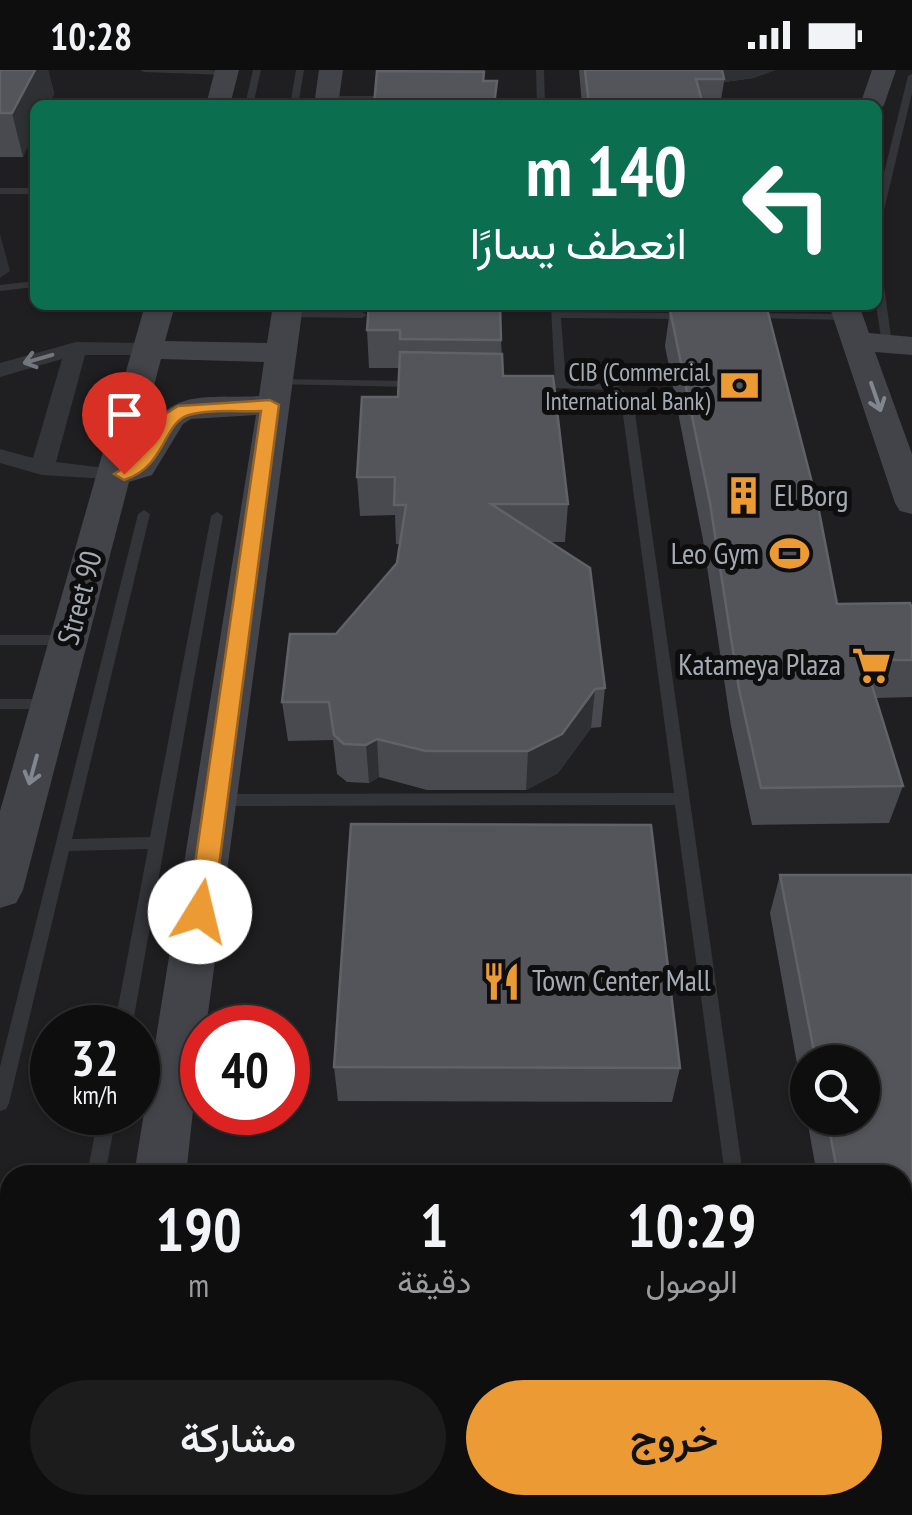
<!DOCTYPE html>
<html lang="ar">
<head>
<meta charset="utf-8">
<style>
  body { margin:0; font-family:"PT Sans Narrow",Vazirmatn,sans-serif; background:#1c1c1d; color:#f1f3f6; direction:rtl; height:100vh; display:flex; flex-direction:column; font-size:38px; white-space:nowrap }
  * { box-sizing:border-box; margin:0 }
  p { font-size:32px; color:#9b9c9e }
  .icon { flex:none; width:55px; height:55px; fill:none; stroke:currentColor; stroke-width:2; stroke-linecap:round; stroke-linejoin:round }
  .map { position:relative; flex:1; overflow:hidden; direction:ltr }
  .sheet { position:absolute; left:0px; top:1095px; width:912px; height:350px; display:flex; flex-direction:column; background:#0e0e0f; border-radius:30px 30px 0 0; box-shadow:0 2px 8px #0004,0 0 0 2px #2e2e2f; direction:rtl }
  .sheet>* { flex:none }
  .guide { position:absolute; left:30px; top:30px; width:852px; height:210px; border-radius:15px; box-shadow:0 2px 8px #0004,0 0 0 2px #2e2e2f; direction:rtl; background:#0b6e4f; color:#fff; overflow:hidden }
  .controls { position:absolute; left:790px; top:975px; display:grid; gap:20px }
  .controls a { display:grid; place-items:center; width:90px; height:90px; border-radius:50%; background:#0e0e0f; box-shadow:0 2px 8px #0004,0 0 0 2px #2e2e2f; font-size:50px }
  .speed { position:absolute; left:30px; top:935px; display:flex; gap:20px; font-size:50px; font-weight:700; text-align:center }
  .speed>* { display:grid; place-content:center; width:130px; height:130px; border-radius:50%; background:#0e0e0f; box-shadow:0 2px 8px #0004,0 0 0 2px #2e2e2f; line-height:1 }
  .speed small { font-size:25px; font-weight:400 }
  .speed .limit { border:15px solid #d22; background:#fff; color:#111 }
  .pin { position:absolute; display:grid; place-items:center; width:85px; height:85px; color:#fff; margin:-102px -42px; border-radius:50% 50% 50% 0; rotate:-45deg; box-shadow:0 0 10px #0007 }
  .pin .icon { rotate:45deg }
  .me { position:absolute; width:110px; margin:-55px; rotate:9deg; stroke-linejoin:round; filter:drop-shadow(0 0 8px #0008) }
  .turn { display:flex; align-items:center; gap:35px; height:210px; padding:0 30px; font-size:45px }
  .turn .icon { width:130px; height:130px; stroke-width:2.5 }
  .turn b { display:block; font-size:70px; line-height:85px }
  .eta { display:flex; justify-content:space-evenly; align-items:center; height:170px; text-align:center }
  .eta b { font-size:60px; font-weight:600; line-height:70px }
  .button { display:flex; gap:20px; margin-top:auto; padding:20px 30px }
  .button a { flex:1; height:115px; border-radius:60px; background:#eb9a34; color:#111; font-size:40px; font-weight:600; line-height:115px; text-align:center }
  .button a+a { background:#1c1c1d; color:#f1f3f6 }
  .status { display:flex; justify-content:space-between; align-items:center; height:70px; padding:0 50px; background:#0e0e0f; direction:ltr }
  .status svg { height:28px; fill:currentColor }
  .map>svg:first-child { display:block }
  .built { fill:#1f1f21; fill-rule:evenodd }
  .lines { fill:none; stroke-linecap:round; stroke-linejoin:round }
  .lane { fill:#343539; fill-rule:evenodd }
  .street { fill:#343539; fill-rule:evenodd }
  .secondary { fill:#424449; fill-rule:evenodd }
  .wall { fill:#494a4f; fill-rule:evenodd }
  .shaded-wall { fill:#2f3033 }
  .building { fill:#53555a; stroke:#606268; stroke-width:2.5 }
  .oneway { stroke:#72767d }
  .oneway2 { stroke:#82878f }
  .route { fill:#eb9a34; stroke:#996422; stroke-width:2.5 }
  .labels { text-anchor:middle; stroke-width:10; stroke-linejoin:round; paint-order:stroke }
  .far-poi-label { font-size:25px; fill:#a5abb4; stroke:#0e0e0f; text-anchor:end }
  .poi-label { font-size:30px; fill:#a5abb4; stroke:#0e0e0f; text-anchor:start }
  .street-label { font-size:30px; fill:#a5abb4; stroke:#0e0e0f }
</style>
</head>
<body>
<div class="status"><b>10:28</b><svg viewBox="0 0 49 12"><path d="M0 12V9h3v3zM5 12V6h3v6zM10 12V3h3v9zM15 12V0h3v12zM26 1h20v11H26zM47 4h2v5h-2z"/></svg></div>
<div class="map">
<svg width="912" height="1445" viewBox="0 0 912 1445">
  <rect width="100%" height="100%" fill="#131314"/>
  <path class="built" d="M 0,0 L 912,0 L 912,1445 L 0,1445 ZM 35,35 L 878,35 L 878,235 L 35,235 ZM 52,958 L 138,958 L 138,1042 L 52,1042 ZM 202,958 L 288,958 L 288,1042 L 202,1042 ZM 808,992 L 862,992 L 862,1048 L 808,1048 ZM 10,1105 L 902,1105 L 902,1435 L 10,1435 Z"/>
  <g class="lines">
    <path class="lane" d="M 140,0 L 211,0 L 230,3 L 226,5 L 144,2 Z
      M 253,0 L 261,0 L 253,35 L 245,35 Z
      M 296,0 L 304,0 L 298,35 L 290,35 Z
      M 536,0 L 544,0 L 545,35 L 537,35 Z
      M 912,4 L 912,23 L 883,144 L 878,147 L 878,127 L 908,6 Z
      M 327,26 L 393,26 L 397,29 L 393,32 L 324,31 L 323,29 Z
      M 218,30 L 221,31 L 221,35 L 103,35 L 107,32 Z
      M 0,118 L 35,118 L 35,124 L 0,124 Z
      M 878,206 L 883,209 L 892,274 L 887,277 L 882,274 L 876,235 Z
      M 35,211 L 35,217 L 0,221 L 0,215 Z
      M 551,237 L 559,237 L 560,242 L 688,243 L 693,246 L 688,249 L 561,248 L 566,312 L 617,315 L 633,329 L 743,1105 L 725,1105 L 675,735 L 218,736 L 213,734 L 210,730 L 213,726 L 218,724 L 674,723 L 621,330 L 610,320 L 529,317 L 527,315 L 533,312 L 555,312 Z
      M 287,242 L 362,242 L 367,245 L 362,248 L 283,247 L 283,243 Z
      M 751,243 L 847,244 L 852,247 L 847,250 L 747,248 L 746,246 Z
      M 274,309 L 415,311 L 421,314 L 415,317 L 270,314 L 268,312 Z
      M 144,440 L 150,444 L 72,769 L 150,767 L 211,446 L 217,442 L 223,446 L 132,958 L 114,958 L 148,779 L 69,781 L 9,1033 L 6,1039 L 0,1041 L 0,997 L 138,444 Z
      M 0,565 L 69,565 L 76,570 L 69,575 L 0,575 Z
      M 0,629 L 47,629 L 54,634 L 47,639 L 0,639 Z
      M 99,1042 L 117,1042 L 105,1105 L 87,1105 Z
      M 902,1415 L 912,1415 L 912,1437 L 898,1435 L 902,1435 Z
      M 24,1435 L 46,1435 L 44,1445 L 22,1445 Z
      M 772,1435 L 794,1435 L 796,1445 L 774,1445 Z"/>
    <path class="street" d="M 76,272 L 146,273 L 157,279 L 146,285 L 85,285 L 56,392 L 122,400 L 126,405 L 122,410 L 42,405 L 0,393 L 0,379 L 33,388 L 62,289 L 0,307 L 0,293 Z"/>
    <path class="secondary" d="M 215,0 L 239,0 L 230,35 L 206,35 Z
      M 319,0 L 343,0 L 338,35 L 314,35 Z
      M 872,0 L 896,0 L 884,35 L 878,41 L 878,35 L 860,35 Z
      M 145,235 L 175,235 L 165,271 L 267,273 L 273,235 L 303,235 L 206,958 L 202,958 L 186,1105 L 134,1105 L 256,345 L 191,349 L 183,354 L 152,405 L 129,412 L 23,820 L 16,833 L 0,838 L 0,741 ZM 161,289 L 264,292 L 259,326 C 200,329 173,317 139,372 Z
      M 829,235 L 859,235 L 869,263 L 912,267 L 912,285 L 875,282 L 912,384 L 912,444 L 900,441 L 895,433 Z
      M 78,1435 L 140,1435 L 138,1445 L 76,1445 Z"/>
  </g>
  <path class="wall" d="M 0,0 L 48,0 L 54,24 L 48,35 L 35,35 L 23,87 L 0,87 Z
    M 379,0 L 485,0 L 484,11 L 379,1 Z
    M 579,0 L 775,0 L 753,8 L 724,12 L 720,35 L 582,35 Z
    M 369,235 L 501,270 L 503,306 L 568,434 L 565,472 L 550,472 L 605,618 L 601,657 L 591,658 L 558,703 L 526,720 L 427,720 L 379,707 L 369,713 L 347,712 L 337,704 L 333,670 L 288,671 L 282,632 L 336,564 L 397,493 L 400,474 L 396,474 L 395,445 L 360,446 L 357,407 L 398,327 L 399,298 L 369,298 L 367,260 Z
    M 670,240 L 837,534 L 912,538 L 912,627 L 876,628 L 903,716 L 889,753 L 752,755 L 731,656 L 703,470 L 665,276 Z
    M 780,805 L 912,805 L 912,1304 L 902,1304 L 902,1105 L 817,1105 L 770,843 ZM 808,992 L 862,992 L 862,1048 L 808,1048 Z
    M 334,997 L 680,998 L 672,1032 L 338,1031 Z"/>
  <path class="shaded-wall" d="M 35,0 L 48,0 L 54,24 L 48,35 L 35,35 L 35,62 L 23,87 L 12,43 Z
    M 716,0 L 775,0 L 753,8 L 724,12 L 724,9 Z
    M 0,164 L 10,201 L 0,208 Z
    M 595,619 L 591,658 L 558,703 L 526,720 L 528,681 Z
    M 377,669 L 379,707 L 369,713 L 366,675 Z"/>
  <path class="building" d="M 0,0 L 35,0 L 12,43 L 0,43 Z
    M 585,0 L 722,0 L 724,9 L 696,9 L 703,35 L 589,35 Z
    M 377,1 L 484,2 L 483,11 L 497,11 L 494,35 L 374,35 Z
    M 369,235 L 500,235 L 501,270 L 400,269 L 400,260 L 367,260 Z
    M 678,235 L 766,235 L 818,436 L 837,534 L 910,533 L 912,538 L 912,590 L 864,590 L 903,716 L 761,718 L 739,619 L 710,433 L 670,240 Z
    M 400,282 L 502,284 L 503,306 L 553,306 L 568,434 L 491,434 L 590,498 L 605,618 L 595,619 L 562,664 L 528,681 L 426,681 L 377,669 L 366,675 L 344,674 L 334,665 L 329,632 L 282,632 L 290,564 L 336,564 L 397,493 L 406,435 L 394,435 L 395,407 L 357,407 L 362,327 L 398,327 Z
    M 351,754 L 651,755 L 680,998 L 334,997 Z
    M 780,805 L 912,805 L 912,1278 L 902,1278 L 902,1105 L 838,1105 L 827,1048 L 862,1048 L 862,992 L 816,992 Z
    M 235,1435 L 668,1435 L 669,1445 L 237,1445 Z"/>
  <defs><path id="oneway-shaft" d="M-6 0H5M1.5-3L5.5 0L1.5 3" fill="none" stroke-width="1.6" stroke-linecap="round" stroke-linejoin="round" transform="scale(2.5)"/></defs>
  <use class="oneway" href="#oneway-shaft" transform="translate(38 289) rotate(164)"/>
  <g class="oneway2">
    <use href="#oneway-shaft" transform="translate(876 327) rotate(71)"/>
    <use href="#oneway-shaft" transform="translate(33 700) rotate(105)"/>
  </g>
  <path class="route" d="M 270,330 L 279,335 L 213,842 L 200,852 L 188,842 L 261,341 C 239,342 210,339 189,345 C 163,352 166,397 124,410 L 114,404 L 138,389 L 164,345 L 178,336 Z"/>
  <defs>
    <symbol id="bank-bare" viewBox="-9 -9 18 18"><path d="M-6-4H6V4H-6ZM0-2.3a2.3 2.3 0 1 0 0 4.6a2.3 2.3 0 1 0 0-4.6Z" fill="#eb9a34" stroke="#0e0e0f" stroke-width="2.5" paint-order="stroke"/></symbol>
    <symbol id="building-bare" viewBox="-9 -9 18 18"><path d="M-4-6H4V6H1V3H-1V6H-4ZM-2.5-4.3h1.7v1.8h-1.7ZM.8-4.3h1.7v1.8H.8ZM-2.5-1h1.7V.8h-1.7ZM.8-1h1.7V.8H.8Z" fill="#eb9a34" stroke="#0e0e0f" stroke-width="2.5" paint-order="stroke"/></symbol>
    <symbol id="stadium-bare" viewBox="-9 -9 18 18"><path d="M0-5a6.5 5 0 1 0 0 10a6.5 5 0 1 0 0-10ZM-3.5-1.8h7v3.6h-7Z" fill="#eb9a34" stroke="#0e0e0f" stroke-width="2.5" paint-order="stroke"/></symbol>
    <symbol id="supermarket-bare" viewBox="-9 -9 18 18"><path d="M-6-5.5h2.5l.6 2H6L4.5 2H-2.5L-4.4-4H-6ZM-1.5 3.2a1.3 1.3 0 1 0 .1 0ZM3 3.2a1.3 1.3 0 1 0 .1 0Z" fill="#eb9a34" stroke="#0e0e0f" stroke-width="2.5" paint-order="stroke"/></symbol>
    <symbol id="restaurant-bare" viewBox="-9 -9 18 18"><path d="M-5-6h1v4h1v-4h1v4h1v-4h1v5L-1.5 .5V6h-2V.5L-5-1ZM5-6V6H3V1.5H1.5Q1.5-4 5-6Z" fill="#eb9a34" stroke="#0e0e0f" stroke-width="2.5" paint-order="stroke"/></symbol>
  </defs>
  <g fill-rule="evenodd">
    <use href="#bank-bare" x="712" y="288" width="55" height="55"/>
    <use href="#building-bare" x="716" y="398" width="55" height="55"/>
    <use href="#stadium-bare" x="762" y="456" width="55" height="55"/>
    <use href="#supermarket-bare" x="844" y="568" width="55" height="55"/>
    <use href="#restaurant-bare" x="474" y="884" width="55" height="55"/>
  </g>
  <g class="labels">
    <g class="far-poi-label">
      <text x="710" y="311">CIB (Commercial<tspan x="710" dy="29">International Bank)</tspan></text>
    </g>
    <g class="poi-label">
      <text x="774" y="436">El Borg</text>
      <text x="759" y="494" text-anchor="end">Leo Gym</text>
      <text x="841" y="605" text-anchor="end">Katameya Plaza</text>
      <text x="532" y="921">Town Center Mall</text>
    </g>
    <g class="street-label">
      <text transform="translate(80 528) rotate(-75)" y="10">Street 90</text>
    </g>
  </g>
</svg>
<div class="controls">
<a><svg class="icon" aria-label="search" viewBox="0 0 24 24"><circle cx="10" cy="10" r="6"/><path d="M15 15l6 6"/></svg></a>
</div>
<div class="speed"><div>32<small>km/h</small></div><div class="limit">40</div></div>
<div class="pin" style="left:124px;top:404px;background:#d93025"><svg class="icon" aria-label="arrive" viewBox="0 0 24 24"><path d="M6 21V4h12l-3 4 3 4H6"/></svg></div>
<svg class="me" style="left:200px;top:842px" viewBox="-20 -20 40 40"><circle r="19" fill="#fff"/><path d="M0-13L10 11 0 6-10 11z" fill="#eb9a34"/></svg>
<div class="guide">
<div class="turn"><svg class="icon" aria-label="left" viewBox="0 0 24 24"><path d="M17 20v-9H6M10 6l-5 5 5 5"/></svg><div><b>140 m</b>انعطف يسارًا</div></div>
</div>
<section class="sheet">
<div class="eta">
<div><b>10:29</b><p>الوصول</p></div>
<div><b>1</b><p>دقيقة</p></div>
<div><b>190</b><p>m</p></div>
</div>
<div class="button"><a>خروج</a><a>مشاركة</a></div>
</section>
</div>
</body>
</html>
